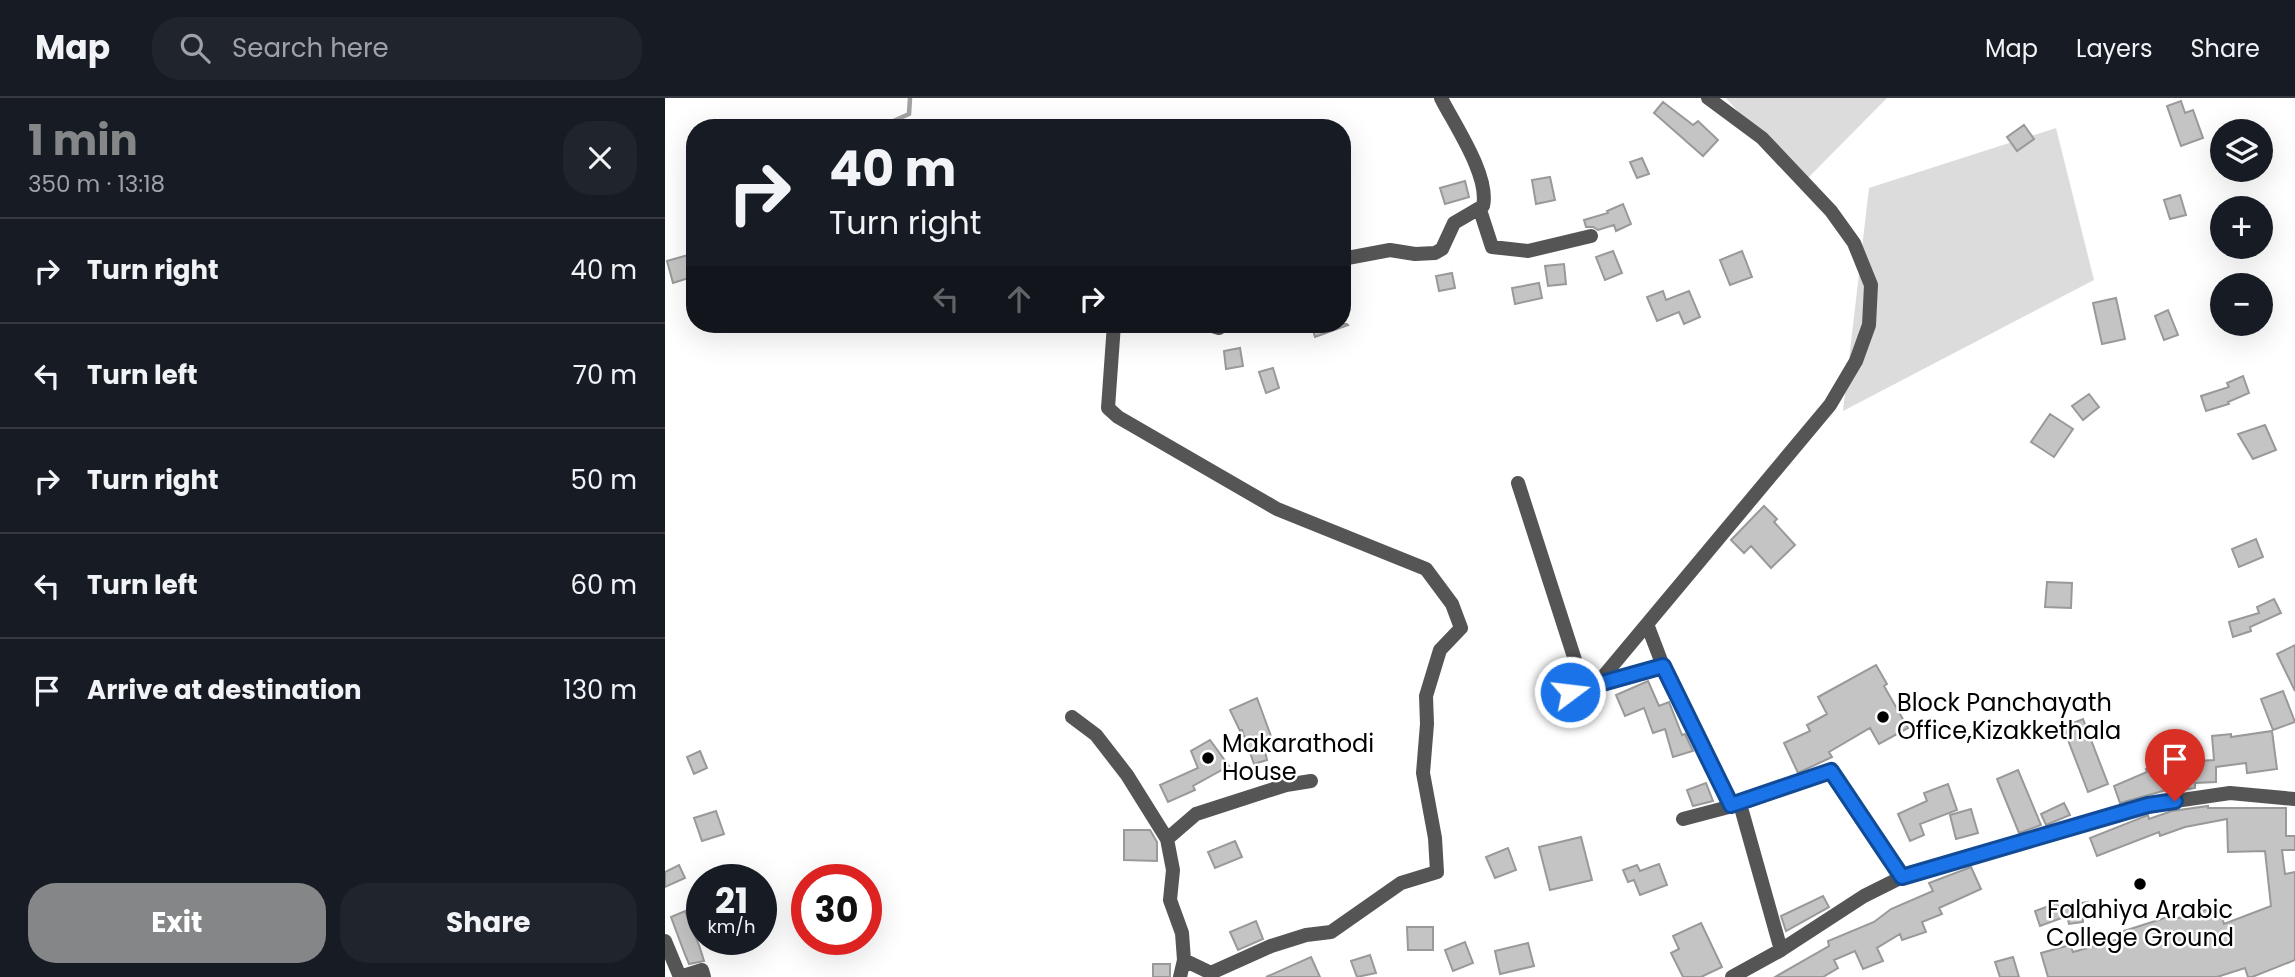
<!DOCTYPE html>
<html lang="en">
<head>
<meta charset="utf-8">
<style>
  body { margin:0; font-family:Poppins,sans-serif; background:#20242c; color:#f1f3f6; height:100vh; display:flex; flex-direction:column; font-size:26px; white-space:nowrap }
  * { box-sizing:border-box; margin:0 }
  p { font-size:23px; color:#9ea1a6 }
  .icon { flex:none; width:38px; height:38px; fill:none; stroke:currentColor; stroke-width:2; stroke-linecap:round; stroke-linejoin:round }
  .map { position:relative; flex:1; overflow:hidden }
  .sheet { display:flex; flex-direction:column; background:#171b24; width:665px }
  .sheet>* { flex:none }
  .banner { position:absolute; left:21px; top:21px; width:665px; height:214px; border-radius:28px; box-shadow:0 7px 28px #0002; background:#171b24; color:#f1f3f6; overflow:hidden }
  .fabs { position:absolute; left:1545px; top:21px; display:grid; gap:14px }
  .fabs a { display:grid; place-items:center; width:63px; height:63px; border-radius:50%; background:#171b24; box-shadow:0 7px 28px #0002; font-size:35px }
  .speed { position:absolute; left:21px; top:766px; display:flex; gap:14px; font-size:35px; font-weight:700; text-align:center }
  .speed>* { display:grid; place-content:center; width:91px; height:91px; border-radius:50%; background:#171b24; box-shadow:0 7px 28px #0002; line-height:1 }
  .speed small { font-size:18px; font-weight:400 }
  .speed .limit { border:10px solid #d22; background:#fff; color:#111 }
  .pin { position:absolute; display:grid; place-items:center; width:60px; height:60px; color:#fff; margin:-72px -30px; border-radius:50% 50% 50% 0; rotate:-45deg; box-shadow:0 0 7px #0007 }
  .pin .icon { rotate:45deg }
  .me { position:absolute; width:77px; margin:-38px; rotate:75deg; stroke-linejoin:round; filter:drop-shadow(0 0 5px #0008) }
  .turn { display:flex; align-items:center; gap:24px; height:147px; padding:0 28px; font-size:32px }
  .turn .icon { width:91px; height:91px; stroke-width:2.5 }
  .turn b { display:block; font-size:49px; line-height:60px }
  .lanes { display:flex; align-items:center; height:66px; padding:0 28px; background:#0003; justify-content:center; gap:35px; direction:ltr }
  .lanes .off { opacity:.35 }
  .round { display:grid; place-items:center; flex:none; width:74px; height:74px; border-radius:28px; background:#20242c }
  .overview { display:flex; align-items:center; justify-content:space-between; height:119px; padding:0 28px }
  h1 { font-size:42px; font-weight:700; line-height:52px; color:#858687 }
  .button { display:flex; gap:14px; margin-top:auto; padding:14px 28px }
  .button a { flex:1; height:80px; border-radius:28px; background:#858687; color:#fff; font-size:28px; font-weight:700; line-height:80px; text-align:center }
  .button a+a { background:#20242c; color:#f1f3f6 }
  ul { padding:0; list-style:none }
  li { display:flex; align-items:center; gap:21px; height:105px; padding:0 28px; border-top:2px solid #363941 }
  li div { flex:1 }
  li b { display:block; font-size:26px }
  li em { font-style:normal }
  header { display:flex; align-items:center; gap:42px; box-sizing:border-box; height:98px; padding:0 35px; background:#171b24; border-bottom:2px solid #363941 }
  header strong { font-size:33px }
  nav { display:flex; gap:38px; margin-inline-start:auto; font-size:24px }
  .search { width:490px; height:63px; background:#20242c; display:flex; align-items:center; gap:18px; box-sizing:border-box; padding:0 24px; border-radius:28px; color:#9ea1a6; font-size:26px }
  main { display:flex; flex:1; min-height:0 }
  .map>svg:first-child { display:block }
  .green { fill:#dcdcdc }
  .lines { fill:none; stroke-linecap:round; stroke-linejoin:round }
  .stream { stroke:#a3a3a3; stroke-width:4.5 }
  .building { fill:#c4c4c4; stroke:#999; stroke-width:2 }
  .minor { stroke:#555; stroke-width:14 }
  .route-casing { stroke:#114b97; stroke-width:18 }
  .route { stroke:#1a73e8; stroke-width:12 }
  .poi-dot { fill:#000; stroke:#fff; stroke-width:2.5 }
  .labels { text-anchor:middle; stroke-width:5; stroke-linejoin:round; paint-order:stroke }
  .poi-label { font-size:24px; fill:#000; stroke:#fff; text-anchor:start }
</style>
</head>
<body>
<header>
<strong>Map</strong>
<div class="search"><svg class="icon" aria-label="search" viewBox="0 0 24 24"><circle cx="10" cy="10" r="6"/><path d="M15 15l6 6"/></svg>Search here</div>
<nav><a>Map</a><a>Layers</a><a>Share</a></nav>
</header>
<main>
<section class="sheet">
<div class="overview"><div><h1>1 min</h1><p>350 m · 13:18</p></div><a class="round"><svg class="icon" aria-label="close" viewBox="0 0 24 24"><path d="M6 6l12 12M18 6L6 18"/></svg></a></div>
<ul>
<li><svg class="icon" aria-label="right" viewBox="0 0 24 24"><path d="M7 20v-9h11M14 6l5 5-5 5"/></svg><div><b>Turn right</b></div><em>40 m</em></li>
<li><svg class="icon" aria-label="left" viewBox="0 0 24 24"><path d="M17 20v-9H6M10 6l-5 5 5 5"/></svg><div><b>Turn left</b></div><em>70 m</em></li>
<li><svg class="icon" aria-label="right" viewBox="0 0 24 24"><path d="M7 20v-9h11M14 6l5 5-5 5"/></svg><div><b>Turn right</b></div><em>50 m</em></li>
<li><svg class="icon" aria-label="left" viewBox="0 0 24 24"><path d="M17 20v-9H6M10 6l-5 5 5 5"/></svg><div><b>Turn left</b></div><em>60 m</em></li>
<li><svg class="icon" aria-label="arrive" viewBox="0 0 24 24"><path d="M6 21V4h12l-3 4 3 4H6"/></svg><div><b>Arrive at destination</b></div><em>130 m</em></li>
</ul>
<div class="button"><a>Exit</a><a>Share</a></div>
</section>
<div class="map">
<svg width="1630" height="879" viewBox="0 0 1630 879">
  <rect width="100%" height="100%" fill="#fff"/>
  <path class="green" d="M 1061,0 L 1222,0 L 1137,86 Z
    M 1391,30 L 1429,182 L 1178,313 L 1204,90 Z"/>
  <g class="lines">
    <path class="stream" d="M 213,30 L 244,16 L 245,0"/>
  </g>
  <path class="building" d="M 1516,3 L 1520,15 L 1528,12 L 1538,40 L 1516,48 L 1502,8 Z
    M 998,4 L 1028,27 L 1033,23 L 1053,42 L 1038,58 L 989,15 Z
    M 1359,27 L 1369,41 L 1352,53 L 1342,39 Z
    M 977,60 L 984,76 L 972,80 L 965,64 Z
    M 885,79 L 890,102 L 871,106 L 867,82 Z
    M 800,83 L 804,99 L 780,106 L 775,90 Z
    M 1515,97 L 1521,117 L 1505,121 L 1499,102 Z
    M 958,106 L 966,126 L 951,133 L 949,127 L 933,132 L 928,129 L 921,129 L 919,122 L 943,115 L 942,113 Z
    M 948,153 L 957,175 L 940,182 L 931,159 Z
    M 1077,153 L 1087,179 L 1065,187 L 1055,162 Z
    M 30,155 L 30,178 L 8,185 L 2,163 Z
    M 899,166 L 901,186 L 883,188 L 880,168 Z
    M 787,175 L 790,190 L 774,193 L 771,178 Z
    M 874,185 L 877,200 L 850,206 L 847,190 Z
    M 998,193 L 1001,202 L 1024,193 L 1035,219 L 1019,226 L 1014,214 L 992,223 L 982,199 Z
    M 1451,200 L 1460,241 L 1437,246 L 1428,205 Z
    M 1503,212 L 1513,237 L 1499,242 L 1490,218 Z
    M 646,226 L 682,226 L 683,227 L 650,239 Z
    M 575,250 L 578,268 L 561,271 L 559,253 Z
    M 608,270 L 614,290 L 601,295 L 594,274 Z
    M 1578,278 L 1584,295 L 1563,304 L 1564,306 L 1541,313 L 1536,298 L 1564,289 L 1562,285 Z
    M 1424,296 L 1434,309 L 1418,322 L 1407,308 Z
    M 1385,316 L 1408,331 L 1389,359 L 1366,344 Z
    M 1600,327 L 1611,352 L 1588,361 L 1573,336 Z
    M 1099,408 L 1112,421 L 1109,424 L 1130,447 L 1106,470 L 1086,448 L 1079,455 L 1066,442 Z
    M 1591,441 L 1598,459 L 1574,469 L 1567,451 Z
    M 1382,484 L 1407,485 L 1406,510 L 1380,509 Z
    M 1609,501 L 1616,515 L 1585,529 L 1586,533 L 1568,539 L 1564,524 L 1594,515 L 1592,509 Z
    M 1630,547 L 1630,593 L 1612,556 Z
    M 1211,567 L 1222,586 L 1219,588 L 1243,630 L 1214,646 L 1205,630 L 1164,654 L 1167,659 L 1133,675 L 1119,645 L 1145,633 L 1142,627 L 1162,616 L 1153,599 Z
    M 983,583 L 994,608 L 1004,604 L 1017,637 L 1020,636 L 1028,653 L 1008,659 L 1000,631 L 988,635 L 979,610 L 960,618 L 951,597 Z
    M 1618,593 L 1630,624 L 1608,632 L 1596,601 Z
    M 592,600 L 610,649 L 600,653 L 602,662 L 589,666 L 577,632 L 575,633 L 565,612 Z
    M 1418,621 L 1443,686 L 1423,694 L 1398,629 Z
    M 1607,633 L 1612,671 L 1582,675 L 1581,665 L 1551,669 L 1551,684 L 1530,685 L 1530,690 L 1512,693 L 1512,689 L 1455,705 L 1449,688 L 1482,674 L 1481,671 L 1502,666 L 1504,673 L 1534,669 L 1534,663 L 1549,662 L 1547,638 L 1566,636 L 1566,639 Z
    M 545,642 L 564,668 L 528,688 L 530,692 L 503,704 L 495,687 L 533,670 L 526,653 Z
    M 35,653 L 42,670 L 29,676 L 22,659 Z
    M 1353,672 L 1376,727 L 1354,735 L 1332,681 Z
    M 1041,685 L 1048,703 L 1028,708 L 1022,692 Z
    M 1283,686 L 1292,712 L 1255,726 L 1259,737 L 1245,743 L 1233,716 L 1262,703 L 1259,695 Z
    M 1399,705 L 1405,717 L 1381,727 L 1376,716 Z
    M 1543,708 L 1543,710 L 1621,710 L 1621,738 L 1630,738 L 1630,752 L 1617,752 L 1620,776 L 1630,774 L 1630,862 L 1587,879 L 1583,879 L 1580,870 L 1552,879 L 1383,879 L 1376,855 L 1405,847 L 1408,854 L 1461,839 L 1459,833 L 1509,817 L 1510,821 L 1554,808 L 1559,826 L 1606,808 L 1600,753 L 1563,754 L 1562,721 L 1520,729 L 1495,738 L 1494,734 L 1432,758 L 1425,740 L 1483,717 L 1484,721 L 1507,713 Z
    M 1306,711 L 1313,735 L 1291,741 L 1285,717 Z
    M 51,713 L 59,736 L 37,743 L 29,720 Z
    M 459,732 L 485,732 L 492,744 L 492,763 L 459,762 Z
    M 916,739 L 927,782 L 885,792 L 874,749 Z
    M 570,743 L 577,759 L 550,770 L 543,754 Z
    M 843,750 L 851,772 L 830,780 L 821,759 Z
    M 994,766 L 1002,787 L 975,797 L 969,782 L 963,784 L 958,772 L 972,767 L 975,773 Z
    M 14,767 L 20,780 L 0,789 L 0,774 Z
    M 1306,769 L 1316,791 L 1274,810 L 1277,816 L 1257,824 L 1261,834 L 1237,842 L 1235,836 L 1212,850 L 1218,863 L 1198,871 L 1190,853 L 1169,862 L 1173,870 L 1158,879 L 1110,879 L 1164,848 L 1163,843 L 1209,824 L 1226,811 L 1268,793 L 1264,785 Z
    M 1158,798 L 1164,809 L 1121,833 L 1116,818 Z
    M 1423,804 L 1424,810 L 1417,813 L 1418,824 L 1404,826 L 1402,818 L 1375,828 L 1370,813 L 1392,805 L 1393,809 Z
    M 20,813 L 34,847 L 39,863 L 24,866 L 19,854 L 6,819 Z
    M 591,823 L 598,841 L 573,852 L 565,834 Z
    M 1036,825 L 1057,869 L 1036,879 L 1018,879 L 1006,855 L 1014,851 L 1008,838 Z
    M 742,829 L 768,829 L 768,852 L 743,852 Z
    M 800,844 L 808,865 L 788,873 L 780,852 Z
    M 863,845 L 869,868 L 835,876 L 830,853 Z
    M 705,857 L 711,875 L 692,879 L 686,863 Z
    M 646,859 L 655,879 L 601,879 Z
    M 1348,859 L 1354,879 L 1335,879 L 1330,864 Z
    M 488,866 L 505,866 L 505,879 L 488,879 Z"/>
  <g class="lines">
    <path class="minor" d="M 815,112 L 827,149 L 863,153 L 926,138
      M 677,161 L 725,152 L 750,156 L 770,155 L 777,151 L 789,125 L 818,108 C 825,78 789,26 776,0
      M 449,226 L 443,310 L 453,319 L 612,411 L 761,471 L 787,506 L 796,530 L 775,552 L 761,598 L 762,626 L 758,675 L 770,740 L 772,774 L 736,785 L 666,834 L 641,837 L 606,848 L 546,875 L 519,862
      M 541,226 L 554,230 L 560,226
      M 853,385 L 919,590
      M 982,526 L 998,568
      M 932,586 L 1165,307 L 1191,263 L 1204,227 L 1206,187 L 1189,145 L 1166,113 L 1097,40 L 1043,0
      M 905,594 L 998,568 L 1066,707
      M 407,619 L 431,637 L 462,677 L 502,741 L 508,772 L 505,802 L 517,835 L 519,862 L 515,879
      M 1075,706 L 1116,852
      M 1018,721 L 1075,706 L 1166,673 L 1237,779
      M 502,741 L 531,716 L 621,687 L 646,683
      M 0,843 L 15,879 L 37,872 L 39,879
      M 1067,879 L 1116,852 L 1199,798 L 1237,779 L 1483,707 L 1565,695 L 1630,701"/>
  </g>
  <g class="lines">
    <defs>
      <path id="route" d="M 905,594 L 998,568 L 1066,707 L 1166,673 L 1237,779 L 1483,707 L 1510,703"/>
    </defs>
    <use href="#route" class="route-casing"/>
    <use href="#route" class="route"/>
  </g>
  <g class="poi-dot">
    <circle cx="1218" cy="619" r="7"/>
    <circle cx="543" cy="660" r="7"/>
    <circle cx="1475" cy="786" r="7"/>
  </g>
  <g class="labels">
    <g class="poi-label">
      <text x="1232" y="613">Block Panchayath<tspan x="1232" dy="28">Office,Kizakkethala</tspan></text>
      <text x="557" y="654">Makarathodi<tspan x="557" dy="28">House</tspan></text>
      <text x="1475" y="820" text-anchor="middle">Falahiya Arabic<tspan x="1475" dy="28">College Ground</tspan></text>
    </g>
  </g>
</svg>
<div class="fabs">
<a><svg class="icon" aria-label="layers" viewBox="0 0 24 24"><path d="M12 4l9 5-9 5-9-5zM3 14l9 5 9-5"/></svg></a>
<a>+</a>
<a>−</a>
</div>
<div class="speed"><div>21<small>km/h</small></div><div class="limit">30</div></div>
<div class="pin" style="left:1510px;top:703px;background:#d93025"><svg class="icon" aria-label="arrive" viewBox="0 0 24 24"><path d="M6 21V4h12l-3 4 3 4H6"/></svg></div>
<svg class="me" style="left:905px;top:594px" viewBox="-20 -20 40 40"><circle r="17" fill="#1a73e8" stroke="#fff" stroke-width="3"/><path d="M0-11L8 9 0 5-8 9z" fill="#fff"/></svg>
<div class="banner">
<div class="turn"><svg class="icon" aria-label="right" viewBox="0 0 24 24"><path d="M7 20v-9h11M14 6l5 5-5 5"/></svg><div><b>40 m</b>Turn right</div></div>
<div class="lanes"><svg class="icon off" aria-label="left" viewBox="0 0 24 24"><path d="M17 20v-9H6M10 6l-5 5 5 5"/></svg><svg class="icon off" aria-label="ahead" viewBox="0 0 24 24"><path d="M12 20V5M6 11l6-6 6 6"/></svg><svg class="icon" aria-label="right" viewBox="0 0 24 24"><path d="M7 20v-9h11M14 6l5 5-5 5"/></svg></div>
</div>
</div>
</main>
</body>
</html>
